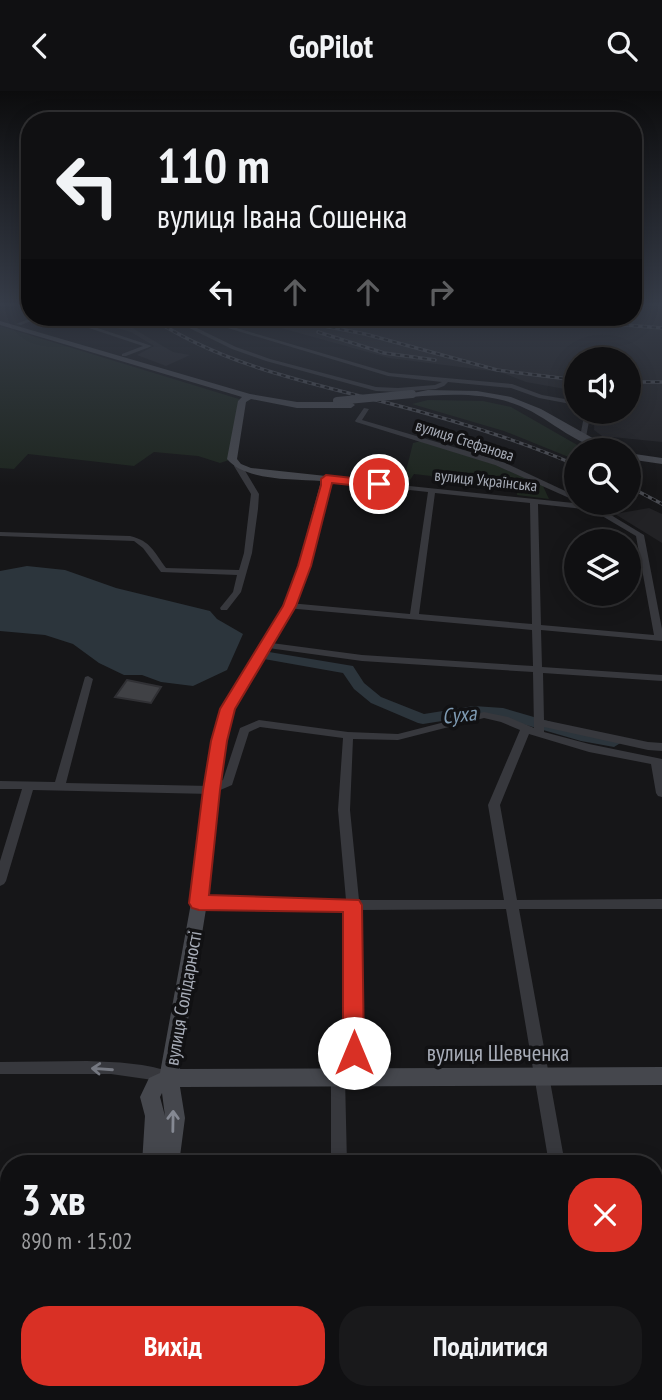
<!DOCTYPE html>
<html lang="uk">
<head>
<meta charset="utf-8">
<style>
  body { margin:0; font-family:"PT Sans Narrow",sans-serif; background:#19191b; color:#f1f3f6; height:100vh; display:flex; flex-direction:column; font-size:26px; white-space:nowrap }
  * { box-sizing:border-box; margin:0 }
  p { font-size:23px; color:#9c9d9f }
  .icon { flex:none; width:38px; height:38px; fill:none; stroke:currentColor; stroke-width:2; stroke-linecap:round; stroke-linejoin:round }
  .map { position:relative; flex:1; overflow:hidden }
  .side { position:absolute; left:0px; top:1064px; width:663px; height:245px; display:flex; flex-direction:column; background:#101012; border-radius:28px 28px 0 0; box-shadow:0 4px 18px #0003,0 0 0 2px #303032 }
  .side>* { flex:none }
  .guide { position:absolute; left:21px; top:21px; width:621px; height:214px; border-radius:28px; box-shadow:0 4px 18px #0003,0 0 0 2px #303032; background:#101012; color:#f1f3f6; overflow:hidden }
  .controls { position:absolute; left:564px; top:256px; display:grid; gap:14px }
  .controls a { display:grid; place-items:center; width:77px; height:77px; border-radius:50%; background:#101012; box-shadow:0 4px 18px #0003,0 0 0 2px #303032; font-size:35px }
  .pin { position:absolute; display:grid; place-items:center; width:60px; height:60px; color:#fff; margin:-30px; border:4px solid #fff; border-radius:50%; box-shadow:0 2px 7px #0007 }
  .me { position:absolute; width:77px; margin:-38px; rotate:0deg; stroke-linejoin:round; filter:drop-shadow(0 0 5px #0008) }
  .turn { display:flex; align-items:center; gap:24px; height:147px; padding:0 21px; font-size:32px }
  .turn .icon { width:91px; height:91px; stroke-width:2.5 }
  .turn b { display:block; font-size:49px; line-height:60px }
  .lanes { display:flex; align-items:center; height:66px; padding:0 21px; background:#0003; justify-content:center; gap:35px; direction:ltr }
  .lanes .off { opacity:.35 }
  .round { display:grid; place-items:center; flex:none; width:74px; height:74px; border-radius:28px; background:#19191b }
  .headline { display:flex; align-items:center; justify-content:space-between; height:119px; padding:0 21px }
  h1 { font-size:42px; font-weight:800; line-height:52px }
  .primary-button { display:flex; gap:14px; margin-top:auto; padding:14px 21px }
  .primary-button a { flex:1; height:80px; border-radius:28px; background:#d93025; color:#fff; font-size:28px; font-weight:800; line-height:80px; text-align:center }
  .primary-button a+a { background:#19191b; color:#f1f3f6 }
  header { display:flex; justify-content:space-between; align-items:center; height:91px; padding:0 21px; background:#101012; font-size:32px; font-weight:800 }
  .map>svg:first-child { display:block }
  .built { fill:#222225 }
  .green { fill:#1e261f }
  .water { fill:#2c353c }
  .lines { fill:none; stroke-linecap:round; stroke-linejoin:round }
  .river { fill:#2c353c; fill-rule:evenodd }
  .building { fill:#404145; stroke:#303034; stroke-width:2 }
  .street { fill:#37383d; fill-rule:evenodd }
  .secondary { fill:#45474d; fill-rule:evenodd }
  .rail-casing { stroke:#4a4c52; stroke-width:3.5 }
  .rail { stroke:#111113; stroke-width:2; stroke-dasharray:4.5; stroke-linecap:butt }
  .secondary-bridge { stroke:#45474d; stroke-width:8 }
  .oneway { stroke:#757881 }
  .oneway2 { stroke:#858993 }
  .route { fill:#d93025; stroke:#8d1f18; stroke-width:2 }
  .labels { text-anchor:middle; stroke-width:7; stroke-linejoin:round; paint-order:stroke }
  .far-street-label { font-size:16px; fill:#a8adb8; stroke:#111113 }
  .street-label { font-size:19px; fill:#a8adb8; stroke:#111113 }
  .water-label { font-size:21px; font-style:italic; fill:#7f9bb3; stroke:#111113 }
  .near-street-label { font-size:23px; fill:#a8adb8; stroke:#111113 }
</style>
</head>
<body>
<header><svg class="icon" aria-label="back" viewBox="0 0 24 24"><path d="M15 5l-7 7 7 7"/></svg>GoPilot<svg class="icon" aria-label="search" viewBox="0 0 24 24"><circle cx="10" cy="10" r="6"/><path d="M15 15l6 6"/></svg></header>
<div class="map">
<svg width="662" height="1309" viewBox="0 0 662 1309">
  <rect width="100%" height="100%" fill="#161618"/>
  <path class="built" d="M 634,212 L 662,212 L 662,351 L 602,345 L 594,339 L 595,320 L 628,320 L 628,268 L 576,268 L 576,300 L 526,291 L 500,281 L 389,267 L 241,226 L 634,226 Z
    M 103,226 L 127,226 L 134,238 L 173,261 L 190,264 L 166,275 L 137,264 L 154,255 L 131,241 L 113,236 L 118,233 Z
    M 649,417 L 662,423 L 662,452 L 615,423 Z"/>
  <path class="green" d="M 0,235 L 239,308 L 229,369 L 220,372 L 198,365 L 154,361 L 134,375 L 28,363 L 14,378 L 0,377 Z
    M 428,309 L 483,310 L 511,316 L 586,359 L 576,359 L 576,369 L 504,340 L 412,313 Z
    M 421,350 L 493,373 L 543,395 L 549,408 L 517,404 L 518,389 L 483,383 L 485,395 L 480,396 L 434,392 L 431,385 L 414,383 L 410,389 L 404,388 L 413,352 Z"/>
  <path class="water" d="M 27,475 L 65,479 L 116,497 L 210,520 L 217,528 L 243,543 L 227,579 L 193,595 L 161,591 L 142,584 L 124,584 L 99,572 L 73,553 L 45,544 L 0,540 L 0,480 Z"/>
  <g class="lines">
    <path class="river" d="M 269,561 L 353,575 L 364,592 L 381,606 L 424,623 L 474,615 L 503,617 L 582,640 L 620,647 L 622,651 L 614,656 L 581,650 L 502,627 L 474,625 L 423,633 L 418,632 L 371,612 L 354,598 L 343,582 L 264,568 L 262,565 Z"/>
  </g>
  <path class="building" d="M 127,589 L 161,596 L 151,612 L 115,606 Z"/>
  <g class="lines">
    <path class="street" d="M 34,226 L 41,226 L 21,234 L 16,233 Z
      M 56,226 L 64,226 L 152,255 L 126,265 L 122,265 L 122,263 L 143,255 Z
      M 167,226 L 174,226 L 236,256 L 270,268 L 376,296 L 398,297 L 435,294 L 442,291 L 388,285 L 191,226 L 199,226 L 390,282 L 512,293 L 542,304 L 576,310 L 576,314 L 539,307 L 511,297 L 448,291 L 444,295 L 436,298 L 398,301 L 376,300 L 266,270 L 232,258 Z
      M 364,317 L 369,318 L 362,329 L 501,370 L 576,405 L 576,410 L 495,374 L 356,331 L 355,330 Z
      M 585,320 L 591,320 L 586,346 L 583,348 L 580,346 Z
      M 235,373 L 241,373 L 259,403 L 258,418 L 252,462 L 241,501 L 227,519 L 221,519 L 220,517 L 233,501 L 237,484 L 161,481 L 143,457 L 134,450 L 0,445 L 0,441 L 130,445 C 151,450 154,461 166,477 L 239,479 L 244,462 L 251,403 L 234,375 Z
      M 323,386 L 593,414 L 601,415 L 601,418 L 644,444 L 662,538 L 662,550 L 541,539 L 542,576 L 662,584 L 662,590 L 543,582 L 544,629 L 648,651 L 662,652 L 662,660 L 648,659 L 544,636 L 544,641 L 589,653 L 662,668 L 662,706 L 658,705 L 656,702 L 651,673 L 589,661 L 529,643 L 500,714 L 517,809 L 662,808 L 662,818 L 519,818 L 565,1073 L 549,1073 L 506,818 L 359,819 L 361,987 L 359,992 L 354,994 L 349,992 L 347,987 L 347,819 L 199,817 L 195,815 L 193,812 L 195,809 L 199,807 L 346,809 L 338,719 L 343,647 L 260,636 L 249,641 L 232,694 L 211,703 L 33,699 L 6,790 L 4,793 L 0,795 L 0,770 L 22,698 L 0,698 L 0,690 L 55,691 L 85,586 L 88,585 L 93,588 L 66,692 L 210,695 L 223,689 L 240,637 L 259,629 L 348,641 L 398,643 L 484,621 L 508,626 L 534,637 L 533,581 L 362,570 L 261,556 L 259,554 L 261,552 L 264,551 L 362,564 L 533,575 L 532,539 L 286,517 L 286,513 L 289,512 L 410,523 L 428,401 L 326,390 L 322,388 ZM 435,402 L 530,412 L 532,533 L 419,523 ZM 538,413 L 592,419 L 636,445 L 654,544 L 541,534 ZM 484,627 L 501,631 L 520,639 L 488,714 L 504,809 L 359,809 L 350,719 L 353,648 L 398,649 Z
      M 87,970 C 117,971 146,972 174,982 L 176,987 L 174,992 L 169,994 L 153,989 L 111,983 L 0,983 L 0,971 Z
      M 338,980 L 343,982 L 345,987 L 347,1073 L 331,1073 L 331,987 L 333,982 Z
      M 332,1300 L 350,1300 L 350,1309 L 332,1309 Z
      M 586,1300 L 604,1300 L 606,1309 L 588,1309 Z"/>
    <path class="secondary" d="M 0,230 L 250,303 L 297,311 L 351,311 L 355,314 L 351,317 L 297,317 L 251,308 L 246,311 L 237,368 L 241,373 L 251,377 L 326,385 L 331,388 L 332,394 L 310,475 L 295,515 L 234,618 L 226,650 L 207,812 L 180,978 L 662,976 L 662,994 L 180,996 L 185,1027 L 179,1073 L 142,1073 L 145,1025 L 140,1006 L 149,987 L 160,982 L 191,812 L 212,650 L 220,618 L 283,515 L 298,475 L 321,390 C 294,388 245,390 227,368 L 238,310 L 242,306 L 0,234 ZM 162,1002 L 165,1025 L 160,1006 Z
      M 428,299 L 477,300 L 511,306 L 541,318 L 614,359 C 579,359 552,328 520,315 C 486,301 448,303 412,306 L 408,303 Z
      M 628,362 L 662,367 L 662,373 L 628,368 Z
      M 114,1300 L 155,1300 L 154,1309 L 113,1309 Z"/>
    <defs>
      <path id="rail" d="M 150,226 C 221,273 302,290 384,311 C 450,328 514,347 576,374
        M 278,226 L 365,243 L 497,279 L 576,289
        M 324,226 L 423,234
        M 526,226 L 662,237
        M 318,241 L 384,262 L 435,269
        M 628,291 L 662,291
        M 628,395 L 662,413"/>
    </defs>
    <use href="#rail" class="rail-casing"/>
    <use href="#rail" class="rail"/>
    <path class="secondary-bridge" d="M 337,310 L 412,303"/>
  </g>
  <defs><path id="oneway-shaft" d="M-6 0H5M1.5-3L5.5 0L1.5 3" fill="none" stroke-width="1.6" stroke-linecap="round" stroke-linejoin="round" transform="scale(1.75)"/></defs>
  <use class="oneway" href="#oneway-shaft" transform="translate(102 978) rotate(-176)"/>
  <use class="oneway2" href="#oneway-shaft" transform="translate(173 1030) rotate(-89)"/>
  <linearGradient id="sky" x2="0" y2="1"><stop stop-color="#0c0c0d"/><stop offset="0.54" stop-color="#363c48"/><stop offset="1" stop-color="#363c48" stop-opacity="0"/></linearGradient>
  <rect width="662" height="395" fill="url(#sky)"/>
  <path class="route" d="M 326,384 L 379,390 L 385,393 L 379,397 L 332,392 L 311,475 L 296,515 L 235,618 L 227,650 L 220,699 L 209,804 L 359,809 L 362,814 L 364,962 L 361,969 L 354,972 L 346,969 L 343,962 L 343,821 L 199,819 L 192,817 L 189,812 L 203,699 L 211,650 L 220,618 L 283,515 L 298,475 L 321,394 L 321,388 Z"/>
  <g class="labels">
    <g class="far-street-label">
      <text transform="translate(465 349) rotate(18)" y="6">вулиця Стефанова</text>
      <text transform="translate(486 389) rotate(6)" y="6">вулиця Українська</text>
    </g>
    <g class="street-label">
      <text transform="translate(183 907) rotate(-80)" y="7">вулиця Солідарності</text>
    </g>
    <g class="water-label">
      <text transform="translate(459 624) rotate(-6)" y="7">Суха</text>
    </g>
    <g class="near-street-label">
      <text x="498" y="970">вулиця Шевченка</text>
    </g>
  </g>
</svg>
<div class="controls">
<a><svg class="icon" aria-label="sound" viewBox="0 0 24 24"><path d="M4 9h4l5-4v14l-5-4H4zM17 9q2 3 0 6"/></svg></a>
<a><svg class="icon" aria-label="search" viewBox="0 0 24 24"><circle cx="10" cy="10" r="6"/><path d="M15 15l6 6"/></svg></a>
<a><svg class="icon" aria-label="layers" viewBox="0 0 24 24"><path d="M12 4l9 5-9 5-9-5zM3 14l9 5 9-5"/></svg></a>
</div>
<div class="pin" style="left:379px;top:393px;background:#d93025"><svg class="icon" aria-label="arrive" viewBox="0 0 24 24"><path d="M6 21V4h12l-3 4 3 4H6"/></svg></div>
<svg class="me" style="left:354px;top:962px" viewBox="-20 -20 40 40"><circle r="19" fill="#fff"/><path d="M0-13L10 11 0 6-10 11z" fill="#d93025"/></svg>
<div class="guide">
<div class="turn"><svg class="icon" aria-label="left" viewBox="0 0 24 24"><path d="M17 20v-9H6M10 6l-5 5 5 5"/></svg><div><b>110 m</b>вулиця Івана Сошенка</div></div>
<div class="lanes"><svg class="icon" aria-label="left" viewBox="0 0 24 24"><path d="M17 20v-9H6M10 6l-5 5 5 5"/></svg><svg class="icon off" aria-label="ahead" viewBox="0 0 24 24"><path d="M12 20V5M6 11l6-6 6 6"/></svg><svg class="icon off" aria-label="ahead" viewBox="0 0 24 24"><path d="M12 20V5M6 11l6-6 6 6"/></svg><svg class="icon off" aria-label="right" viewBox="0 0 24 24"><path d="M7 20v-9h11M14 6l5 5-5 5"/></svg></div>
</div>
<section class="side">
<div class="headline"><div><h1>3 хв</h1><p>890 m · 15:02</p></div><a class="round" style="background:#d93025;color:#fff"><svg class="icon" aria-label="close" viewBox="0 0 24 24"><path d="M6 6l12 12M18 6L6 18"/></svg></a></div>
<div class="primary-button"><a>Вихід</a><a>Поділитися</a></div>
</section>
</div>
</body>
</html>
